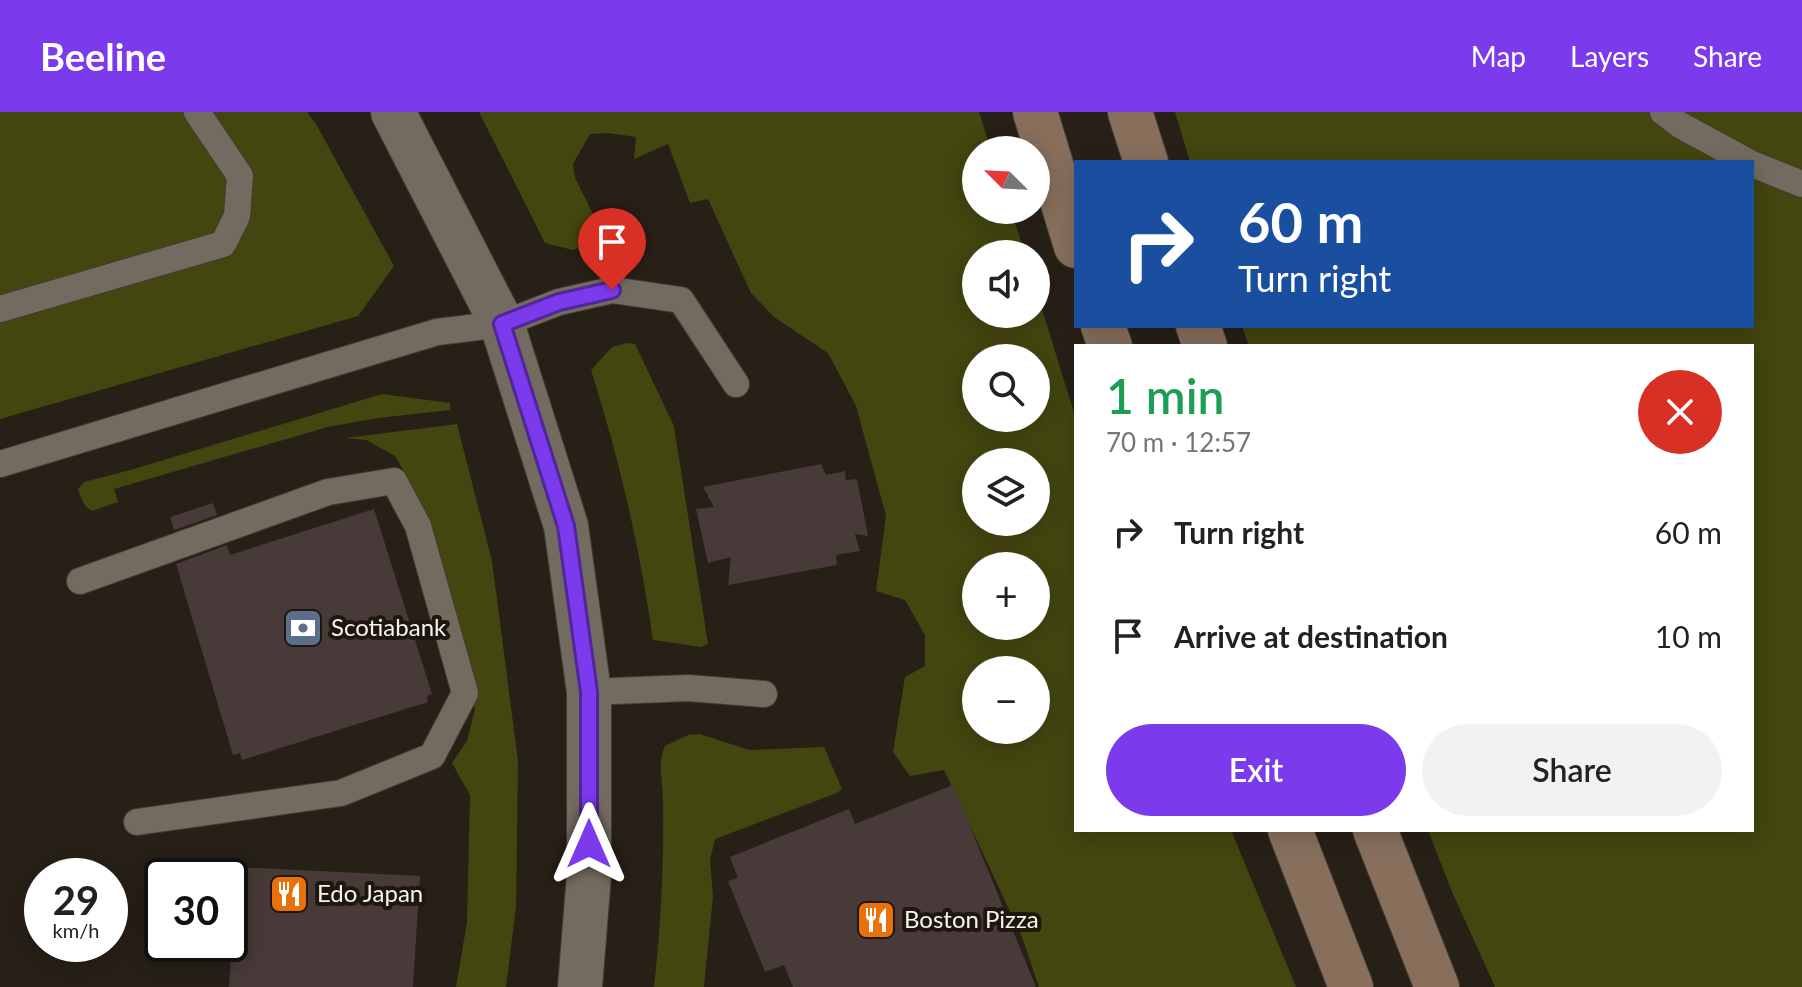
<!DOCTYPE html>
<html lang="en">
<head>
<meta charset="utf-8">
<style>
  body { margin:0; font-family:Lato,sans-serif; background:#f2f2f2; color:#222; height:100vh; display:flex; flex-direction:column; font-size:30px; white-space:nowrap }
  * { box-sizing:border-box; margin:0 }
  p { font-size:26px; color:#767676 }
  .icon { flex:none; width:44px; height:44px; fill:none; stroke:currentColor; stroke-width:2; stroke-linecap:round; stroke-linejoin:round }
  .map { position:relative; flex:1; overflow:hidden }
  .sheet { position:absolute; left:1074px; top:232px; width:680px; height:488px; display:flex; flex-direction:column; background:#fff; border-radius:0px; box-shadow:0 4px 20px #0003 }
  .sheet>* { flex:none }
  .guide { position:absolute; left:1074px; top:48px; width:680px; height:168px; border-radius:0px; box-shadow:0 4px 20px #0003; background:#1a4fa0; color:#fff; overflow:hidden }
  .needle { width:52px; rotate:294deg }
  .controls { position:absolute; left:962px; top:24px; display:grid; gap:16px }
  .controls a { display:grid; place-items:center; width:88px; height:88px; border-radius:50%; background:#fff; box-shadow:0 4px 20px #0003; font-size:40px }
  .speed { position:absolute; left:24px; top:746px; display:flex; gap:16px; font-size:40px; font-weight:700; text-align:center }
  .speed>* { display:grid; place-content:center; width:104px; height:104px; border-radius:50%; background:#fff; box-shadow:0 4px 20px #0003; line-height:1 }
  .speed small { font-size:20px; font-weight:400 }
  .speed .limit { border:4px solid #111; border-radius:12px; background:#fff; color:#111 }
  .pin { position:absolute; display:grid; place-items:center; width:68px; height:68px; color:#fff; margin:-82px -34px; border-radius:50% 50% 50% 0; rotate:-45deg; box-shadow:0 0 8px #0007 }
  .pin .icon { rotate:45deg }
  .me { position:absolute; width:88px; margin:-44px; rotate:0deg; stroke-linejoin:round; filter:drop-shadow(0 0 6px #0008) }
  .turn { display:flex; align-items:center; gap:28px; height:168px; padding:0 32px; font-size:36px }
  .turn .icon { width:104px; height:104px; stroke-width:2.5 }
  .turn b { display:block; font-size:56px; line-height:68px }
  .round { display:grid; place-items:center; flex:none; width:84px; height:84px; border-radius:42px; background:#f2f2f2 }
  .headline { display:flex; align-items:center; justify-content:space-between; height:136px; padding:0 32px }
  h1 { font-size:48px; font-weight:600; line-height:60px; color:#1e9e55 }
  .cta { display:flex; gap:16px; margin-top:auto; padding:16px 32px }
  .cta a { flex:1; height:92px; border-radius:48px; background:#7c3aed; color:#fff; font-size:32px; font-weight:600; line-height:92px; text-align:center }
  .cta a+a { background:#f2f2f2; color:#222 }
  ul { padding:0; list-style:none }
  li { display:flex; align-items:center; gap:24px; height:104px; padding:0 32px }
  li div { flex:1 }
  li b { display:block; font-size:30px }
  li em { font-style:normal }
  header { display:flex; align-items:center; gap:48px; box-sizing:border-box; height:112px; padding:0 40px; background:#7c3aed; color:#fff }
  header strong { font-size:38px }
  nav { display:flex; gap:44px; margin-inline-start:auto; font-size:28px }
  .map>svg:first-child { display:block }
  .green { fill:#43460f; fill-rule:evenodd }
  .building { fill:#473a38 }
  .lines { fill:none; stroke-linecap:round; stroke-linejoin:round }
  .service-casing { stroke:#433d36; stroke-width:28 }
  .minor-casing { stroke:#433d36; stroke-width:46 }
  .secondary-casing { stroke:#433d36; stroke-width:46 }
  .service { stroke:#746b60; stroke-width:26 }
  .minor { stroke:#746b60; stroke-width:44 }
  .secondary { stroke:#876f5c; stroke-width:44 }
  .route-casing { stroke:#51269a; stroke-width:20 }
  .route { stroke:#7c3aed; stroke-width:14 }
  .labels { text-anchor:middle; stroke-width:8; stroke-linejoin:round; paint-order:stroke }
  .poi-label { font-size:24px; fill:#f8f4ed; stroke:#1d170e; text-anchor:start }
</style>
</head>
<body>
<header>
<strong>Beeline</strong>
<nav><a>Map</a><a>Layers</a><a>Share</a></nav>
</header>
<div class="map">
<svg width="1802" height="875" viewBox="0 0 1802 875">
  <rect width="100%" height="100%" fill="#272017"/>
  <path class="green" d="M 0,0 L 307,0 L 316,12 L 394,154 L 358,204 L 0,307 Z
    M 479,0 L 979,0 L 991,38 L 976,38 L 976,98 L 1011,98 L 1025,142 L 976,142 L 976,202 L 1036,202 L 1036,178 L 1076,307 L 1076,718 L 1231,718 L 1296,875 L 1039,875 L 1022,825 L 944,658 L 910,664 L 893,640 L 905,565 L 925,554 L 925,523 L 905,488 L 876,479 L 886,404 L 856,294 L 828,241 L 774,205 L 751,181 L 708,87 L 690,91 L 668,32 L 634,47 L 636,25 L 608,21 L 590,22 L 573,52 L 575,66 L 604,124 L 573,138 L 545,131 ZM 976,246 L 1036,246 L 1036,306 L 976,306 ZM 976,350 L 1036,350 L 1036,410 L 976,410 ZM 976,454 L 1036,454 L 1036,514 L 976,514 ZM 976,558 L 1036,558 L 1036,618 L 976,618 Z
    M 1175,0 L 1802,0 L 1802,875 L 1495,875 L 1450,775 L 1428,718 L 1752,718 L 1752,234 L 1249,234 L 1242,214 L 1752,214 L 1752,50 L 1190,50 Z
    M 627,231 L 635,232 L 674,314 L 708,532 L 701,535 L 653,528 C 640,436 619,346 591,258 L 612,235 Z
    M 382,282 L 450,291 L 450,298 L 378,306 L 328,315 L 114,377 L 118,390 L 92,399 C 83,394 81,386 78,377 L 84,370 L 134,357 Z
    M 457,312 L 492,449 L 518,649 L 516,795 L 506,875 L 456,875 L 467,810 L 470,683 L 452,651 L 467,629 L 475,597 L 449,497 L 418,385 L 395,344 L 366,328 L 345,326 Z
    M 700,622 L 749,638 L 824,635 L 842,677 L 837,681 L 715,727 L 710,748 L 713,784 L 704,875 L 654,875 C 661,814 664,750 663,689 C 663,670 657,651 665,634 L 688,623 Z"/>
  <path class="building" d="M 821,352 L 826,363 L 845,359 L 846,368 L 857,367 L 868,424 L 855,422 L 860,439 L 836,443 L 837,453 L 728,473 L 731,445 L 708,451 L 696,397 L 714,395 L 703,375 Z
    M 213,391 L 217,403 L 174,418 L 170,405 Z
    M 374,397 L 432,582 L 427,584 L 428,590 L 242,648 L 240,641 L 233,643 L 176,452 L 227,433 L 230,443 Z
    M 953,673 L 1036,875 L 793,875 L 784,853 L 765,860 L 728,769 L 738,766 L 730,745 L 849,697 L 855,712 Z
    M 237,755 L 420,764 L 413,875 L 229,875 Z"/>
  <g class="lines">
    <defs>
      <path id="service" d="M 1663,0 L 1680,13 L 1748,50
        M 1752,52 L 1802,72
        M 0,197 L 223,132 L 237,104 L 240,64 L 197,0
        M 0,352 L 437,220 L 502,212 L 559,190 L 612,178 L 681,188 L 736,272
        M 80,469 L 328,380 L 394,369 L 418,414 L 465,581 L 432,644 L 341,681 L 137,710
        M 589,580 L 688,576 L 764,582"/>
      <path id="minor" d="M 393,0 L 502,212 L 566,414 L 589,580 L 589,763 L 580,875"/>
      <path id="secondary" d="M 1035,0 L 1076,134
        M 1130,0 L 1146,50
        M 1103,214 L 1110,234
        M 1198,214 L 1205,234
        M 1290,718 L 1351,875
        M 1375,718 L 1437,875"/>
    </defs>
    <use href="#service" class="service-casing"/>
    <use href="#minor" class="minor-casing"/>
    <use href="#secondary" class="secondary-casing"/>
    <use href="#service" class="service"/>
    <use href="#minor" class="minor"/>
    <use href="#secondary" class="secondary"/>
  </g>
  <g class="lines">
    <defs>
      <path id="route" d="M 589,732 L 589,580 L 566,414 L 502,212 L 559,190 L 612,178"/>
    </defs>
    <use href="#route" class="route-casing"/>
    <use href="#route" class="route"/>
  </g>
  <defs>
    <symbol id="bank-square" viewBox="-11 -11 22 22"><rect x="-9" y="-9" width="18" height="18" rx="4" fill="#5c6f8a" stroke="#1d170e"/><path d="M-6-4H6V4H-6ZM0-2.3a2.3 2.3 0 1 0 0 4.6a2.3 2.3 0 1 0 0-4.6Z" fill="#fff"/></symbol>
    <symbol id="restaurant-square" viewBox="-11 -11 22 22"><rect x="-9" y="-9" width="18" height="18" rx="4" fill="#e8710a" stroke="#1d170e"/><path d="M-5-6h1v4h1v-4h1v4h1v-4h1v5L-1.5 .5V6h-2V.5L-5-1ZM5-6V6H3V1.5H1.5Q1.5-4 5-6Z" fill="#fff"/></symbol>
  </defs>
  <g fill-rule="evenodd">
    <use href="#bank-square" x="281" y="494" width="44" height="44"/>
    <use href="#restaurant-square" x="267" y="760" width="44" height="44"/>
    <use href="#restaurant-square" x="854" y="786" width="44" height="44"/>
  </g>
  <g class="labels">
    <g class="poi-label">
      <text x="331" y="524">Scotiabank</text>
      <text x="317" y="790">Edo Japan</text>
      <text x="904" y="816">Boston Pizza</text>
    </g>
  </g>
</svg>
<div class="controls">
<a><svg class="needle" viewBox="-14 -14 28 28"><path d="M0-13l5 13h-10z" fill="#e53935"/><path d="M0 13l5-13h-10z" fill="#767676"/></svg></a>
<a><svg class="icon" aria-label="sound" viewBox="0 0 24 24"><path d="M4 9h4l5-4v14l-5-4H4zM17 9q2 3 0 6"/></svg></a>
<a><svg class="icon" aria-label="search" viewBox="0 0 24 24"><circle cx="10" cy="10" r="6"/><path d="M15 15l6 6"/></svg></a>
<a><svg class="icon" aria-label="layers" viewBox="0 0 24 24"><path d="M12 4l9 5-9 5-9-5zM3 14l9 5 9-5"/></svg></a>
<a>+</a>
<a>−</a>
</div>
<div class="speed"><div>29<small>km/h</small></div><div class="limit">30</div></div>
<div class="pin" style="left:612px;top:178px;background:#d93025"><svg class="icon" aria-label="arrive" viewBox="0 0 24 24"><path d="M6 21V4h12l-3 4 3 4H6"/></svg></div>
<svg class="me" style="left:589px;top:732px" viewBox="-20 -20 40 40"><path d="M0-17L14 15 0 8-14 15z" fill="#7c3aed" stroke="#fff" stroke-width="4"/></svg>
<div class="guide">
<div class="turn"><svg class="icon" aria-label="right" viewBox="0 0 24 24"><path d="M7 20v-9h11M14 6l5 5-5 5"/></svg><div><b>60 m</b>Turn right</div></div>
</div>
<section class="sheet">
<div class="headline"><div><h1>1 min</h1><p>70 m · 12:57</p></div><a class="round" style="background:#d93025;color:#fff"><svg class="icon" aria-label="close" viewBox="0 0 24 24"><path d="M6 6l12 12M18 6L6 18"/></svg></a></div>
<ul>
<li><svg class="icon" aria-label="right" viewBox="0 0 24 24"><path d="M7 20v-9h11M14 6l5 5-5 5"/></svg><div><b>Turn right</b></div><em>60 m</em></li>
<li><svg class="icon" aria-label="arrive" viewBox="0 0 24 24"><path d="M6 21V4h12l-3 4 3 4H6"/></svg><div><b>Arrive at destination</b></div><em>10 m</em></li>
</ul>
<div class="cta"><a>Exit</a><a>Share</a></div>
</section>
</div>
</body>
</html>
